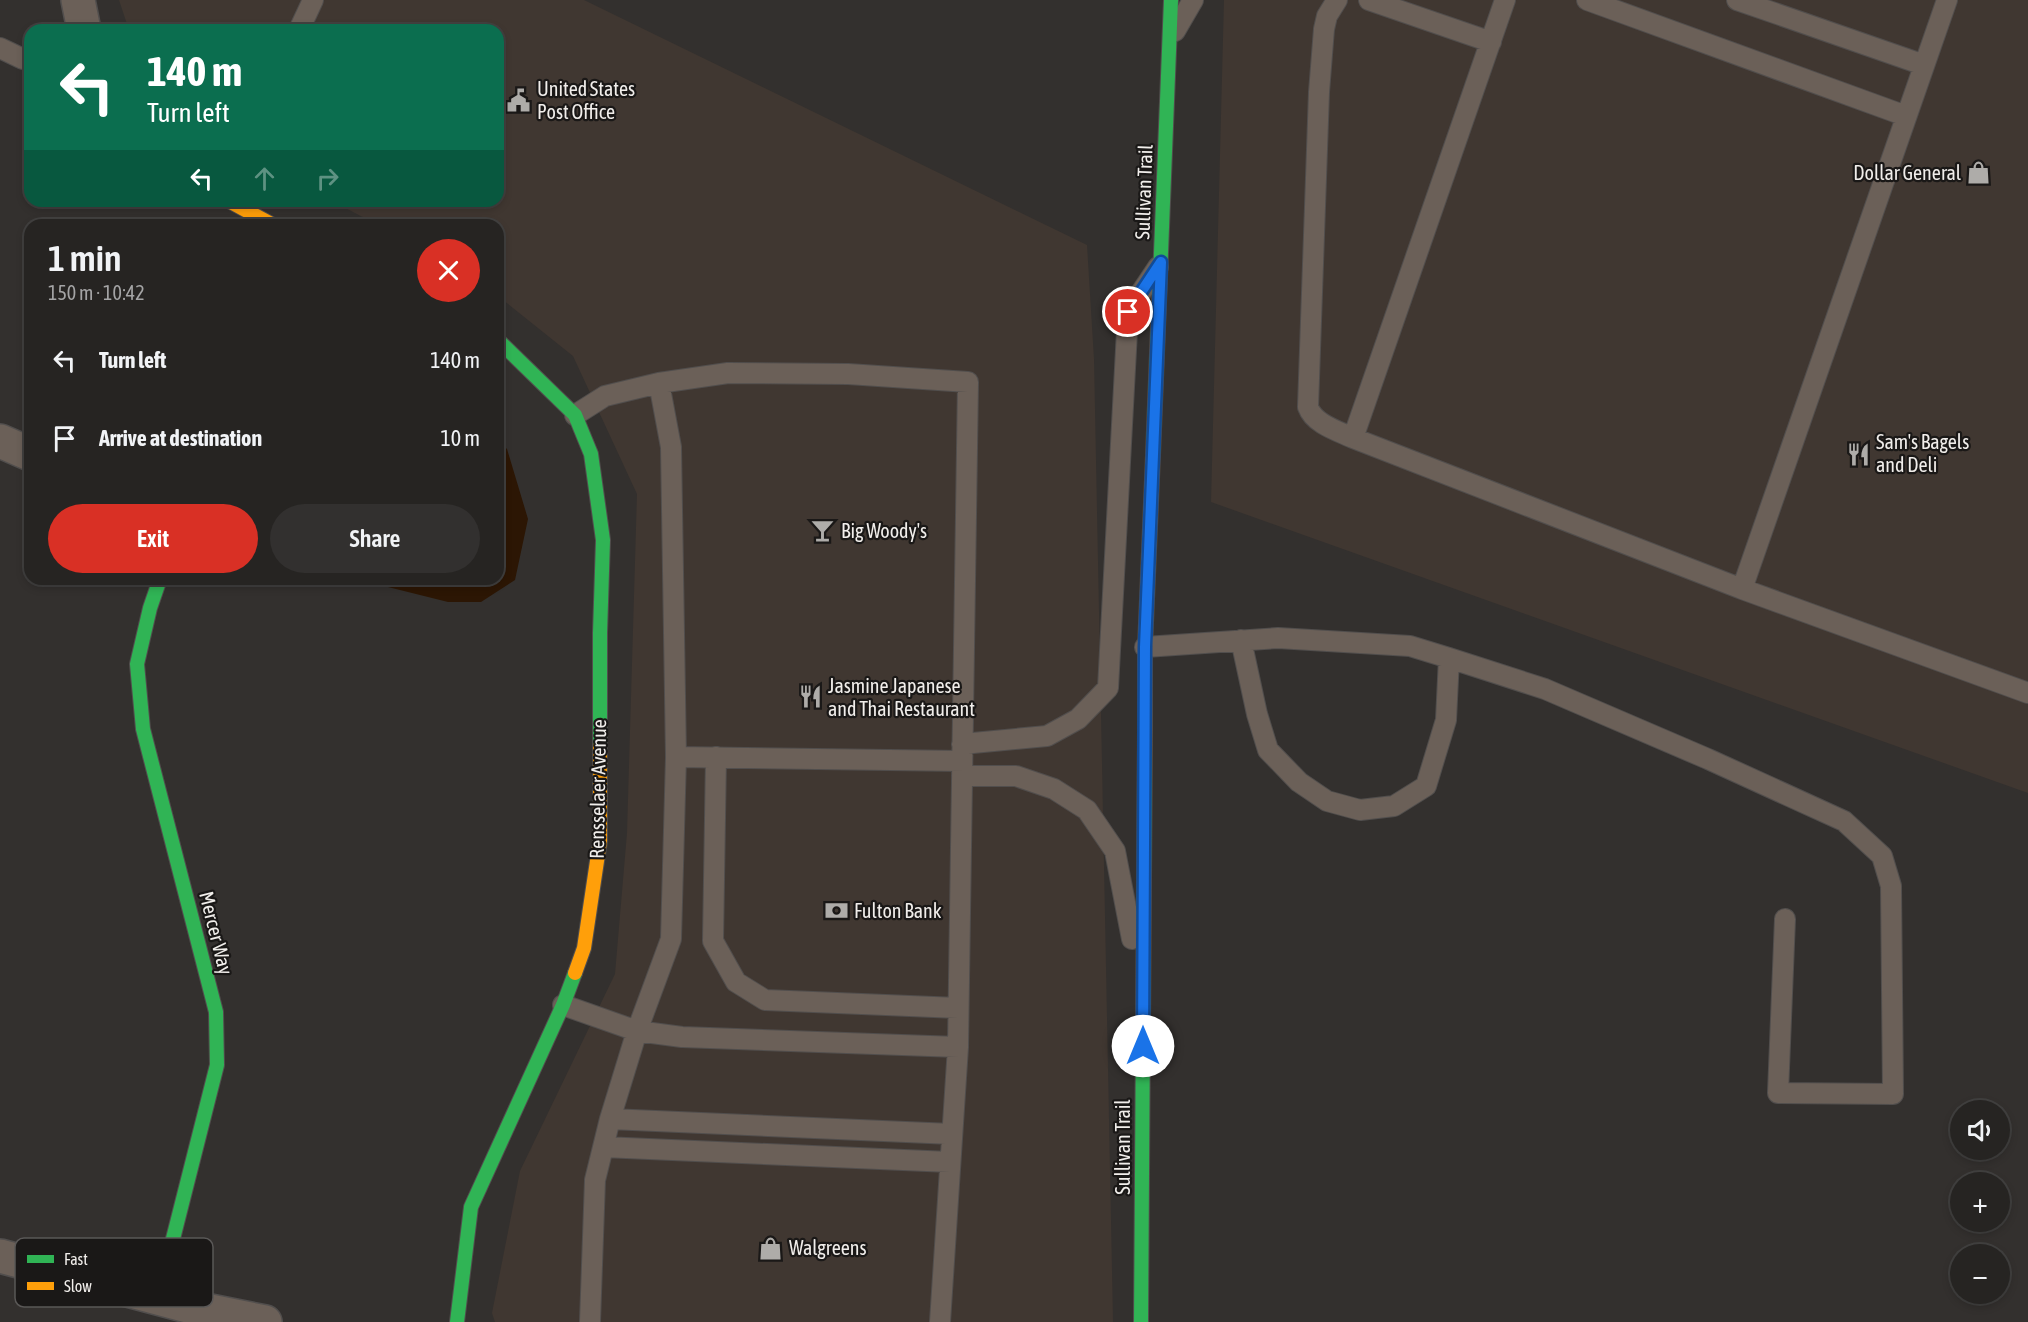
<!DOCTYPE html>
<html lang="en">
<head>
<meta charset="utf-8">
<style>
  body { margin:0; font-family:"Asap Condensed",sans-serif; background:#32302f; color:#f1f3f6; height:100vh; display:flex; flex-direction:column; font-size:22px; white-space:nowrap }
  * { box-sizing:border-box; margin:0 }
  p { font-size:20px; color:#a4a4a5 }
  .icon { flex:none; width:33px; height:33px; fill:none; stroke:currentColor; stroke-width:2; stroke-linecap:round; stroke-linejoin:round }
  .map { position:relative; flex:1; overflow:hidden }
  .panel { position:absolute; left:24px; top:219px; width:480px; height:366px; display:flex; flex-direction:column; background:#262422; border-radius:18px; box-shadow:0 3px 9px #0003,0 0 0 2px #424140 }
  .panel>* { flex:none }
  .hud { position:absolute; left:24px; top:24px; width:480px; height:183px; border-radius:18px; box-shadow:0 3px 9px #0003,0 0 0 2px #424140; background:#0b6e4f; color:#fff; overflow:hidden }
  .tools { position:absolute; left:1950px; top:1100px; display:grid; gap:12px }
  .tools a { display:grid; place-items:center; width:60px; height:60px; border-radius:50%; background:#262422; box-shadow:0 3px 9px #0003,0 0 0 2px #424140; font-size:30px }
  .pin { position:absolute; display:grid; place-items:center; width:51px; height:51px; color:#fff; margin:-26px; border:3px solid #fff; border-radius:50%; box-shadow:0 2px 6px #0007 }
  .me { position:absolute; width:66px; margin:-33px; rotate:0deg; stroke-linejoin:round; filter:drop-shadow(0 0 4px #0008) }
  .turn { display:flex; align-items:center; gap:21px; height:126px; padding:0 24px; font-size:27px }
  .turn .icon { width:78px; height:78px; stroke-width:2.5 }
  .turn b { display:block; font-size:42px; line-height:51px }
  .lanes { display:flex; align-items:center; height:57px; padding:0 24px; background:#0003; justify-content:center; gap:30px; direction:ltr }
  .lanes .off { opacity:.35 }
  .round { display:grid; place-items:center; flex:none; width:63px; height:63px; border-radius:32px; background:#32302f }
  .headline { display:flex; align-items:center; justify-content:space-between; height:102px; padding:0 24px }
  h1 { font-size:36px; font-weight:600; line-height:45px }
  .primary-button { display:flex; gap:12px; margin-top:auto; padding:12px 24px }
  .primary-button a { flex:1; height:69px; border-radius:36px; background:#d93025; color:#fff; font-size:24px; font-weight:600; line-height:69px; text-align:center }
  .primary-button a+a { background:#32302f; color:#f1f3f6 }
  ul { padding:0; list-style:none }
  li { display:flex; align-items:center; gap:18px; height:78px; padding:0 24px }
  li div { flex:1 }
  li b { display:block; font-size:22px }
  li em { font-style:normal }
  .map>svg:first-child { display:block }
  .built { fill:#403731 }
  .water { fill:#2c1604 }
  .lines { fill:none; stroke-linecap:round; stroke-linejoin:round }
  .lane-casing { stroke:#514e4d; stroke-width:22 }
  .street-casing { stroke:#514e4d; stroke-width:36 }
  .fast-casing { stroke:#514e4d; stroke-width:16 }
  .slow-casing { stroke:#514e4d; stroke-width:16 }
  .lane { stroke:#6b6058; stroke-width:20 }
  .street { stroke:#6b6058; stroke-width:33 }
  .fast { stroke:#30b455; stroke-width:14 }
  .slow { stroke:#ff9f0a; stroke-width:14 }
  .route-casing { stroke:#114b97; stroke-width:15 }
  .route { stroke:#1a73e8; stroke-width:10 }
  .labels { text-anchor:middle; stroke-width:4.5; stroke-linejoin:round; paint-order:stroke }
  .poi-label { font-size:20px; fill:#f1eeeb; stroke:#1a1817; text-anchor:start }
  .street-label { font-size:20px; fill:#f1eeeb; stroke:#1a1817 }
  .key { fill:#1a1817; stroke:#5a5857; stroke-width:1.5 }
  .key-label { font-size:16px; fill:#f1eeeb }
</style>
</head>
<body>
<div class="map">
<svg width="2028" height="1322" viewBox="0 0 2028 1322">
  <rect width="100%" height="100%" fill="#33302e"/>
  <path class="built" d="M 119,0 L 584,0 L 1087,245 L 1094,359 L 1113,1322 L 495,1322 L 492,1313 L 520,1171 L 615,974 L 627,833 L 637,494 L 573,356 L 498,296 L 498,225 L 378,225 L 332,201 L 498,201 L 498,30 L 129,30 Z
    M 1224,0 L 2028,0 L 2028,793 L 1211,502 Z"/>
  <path class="water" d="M 498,440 L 507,449 L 528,519 L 515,580 L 481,602 L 448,602 L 372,583 L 364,579 L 498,579 Z"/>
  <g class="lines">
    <defs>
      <path id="lane" d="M 1337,0 L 1327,16 L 1324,29 L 1319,92 L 1308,407 C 1314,424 1338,431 1353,438
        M 1369,0 L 1491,42
        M 1505,0 L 1353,438 L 1742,589 L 1947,0
        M 1587,0 L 1906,116
        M 1737,0 L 1924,65
        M 299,30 L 313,0
        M 1175,31 L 1193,0
        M 0,48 L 23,59 L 30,55
        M 575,415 L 605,396 L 659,383 L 728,373 L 848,374 L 968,382 L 958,1047 L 940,1322
        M 1742,589 L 2028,693
        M 1241,640 L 1257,714 L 1268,750 L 1299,782 L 1327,801 L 1360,810 L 1394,806 L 1426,786 L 1446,720 L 1449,658
        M 1145,647 L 1278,638 L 1410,646 L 1449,658 L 1545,689 L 1708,759 L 1844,821 L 1882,856 L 1891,886 L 1893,1094 L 1778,1093 L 1785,919
        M 962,744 L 1047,736 L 1078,719 L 1108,688 L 1128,312 L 1158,267
        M 676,757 L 962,761
        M 716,757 L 713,941 L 736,982 L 765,1000 L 958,1008
        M 962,776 L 1016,776 L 1054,789 L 1087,810 L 1115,851 L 1132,939
        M 563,1005 L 637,1031 L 682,1037 L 958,1047
        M 610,1119 L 952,1134
        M 603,1147 L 950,1162
        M 590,1322 L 595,1180 L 610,1119 L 637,1031 L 671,939 L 676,757 L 671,447 L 659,383"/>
      <path id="street" d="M 78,0 L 84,30
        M 0,441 L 30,454
        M 0,1256 L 195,1308 L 265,1322"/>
      <path id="fast" d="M 498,340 L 575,415 L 591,454 L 603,540 L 600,633 L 600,746
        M 1153,455 L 1171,0
        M 158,1298 L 217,1065 L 216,1012 L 143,729 L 137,664 L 150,608 L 160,579
        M 457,1322 L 471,1207 L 563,1005 L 575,973
        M 1141,1322 L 1145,731"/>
      <path id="slow" d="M 229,201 L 273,225
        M 1145,731 L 1145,647 L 1153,455
        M 575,973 L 584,948 L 600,841 L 600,746"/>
    </defs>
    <use href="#lane" class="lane-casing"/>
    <use href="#street" class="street-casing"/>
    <use href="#fast" class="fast-casing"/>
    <use href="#slow" class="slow-casing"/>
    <use href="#lane" class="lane"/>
    <use href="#street" class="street"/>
    <use href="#fast" class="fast"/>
    <use href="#slow" class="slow"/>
  </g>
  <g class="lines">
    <defs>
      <path id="route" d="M 1128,312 L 1161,262 L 1145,647 L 1143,1046"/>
    </defs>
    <use href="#route" class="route-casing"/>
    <use href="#route" class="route"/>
  </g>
  <defs>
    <symbol id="civic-bare" viewBox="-9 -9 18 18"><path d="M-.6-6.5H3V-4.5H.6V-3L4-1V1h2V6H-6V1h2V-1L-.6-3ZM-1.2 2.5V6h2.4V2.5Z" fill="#aeaca9" stroke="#1a1817" stroke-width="2.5" paint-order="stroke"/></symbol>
    <symbol id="shop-bare" viewBox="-9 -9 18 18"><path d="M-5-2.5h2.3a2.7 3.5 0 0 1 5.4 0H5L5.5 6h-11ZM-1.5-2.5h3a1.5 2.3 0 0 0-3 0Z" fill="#aeaca9" stroke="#1a1817" stroke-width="2.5" paint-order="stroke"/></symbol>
    <symbol id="restaurant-bare" viewBox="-9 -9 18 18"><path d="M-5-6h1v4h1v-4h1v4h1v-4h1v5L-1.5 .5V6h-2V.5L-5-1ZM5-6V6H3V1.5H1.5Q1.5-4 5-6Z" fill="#aeaca9" stroke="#1a1817" stroke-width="2.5" paint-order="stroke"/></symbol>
    <symbol id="bar-bare" viewBox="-9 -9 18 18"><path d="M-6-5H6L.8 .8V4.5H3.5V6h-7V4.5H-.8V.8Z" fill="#aeaca9" stroke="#1a1817" stroke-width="2.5" paint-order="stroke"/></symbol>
    <symbol id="bank-bare" viewBox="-9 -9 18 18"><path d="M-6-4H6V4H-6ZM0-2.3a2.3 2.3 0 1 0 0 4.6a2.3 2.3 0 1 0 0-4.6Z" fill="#aeaca9" stroke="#1a1817" stroke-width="2.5" paint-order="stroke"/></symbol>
  </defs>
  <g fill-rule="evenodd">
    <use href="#civic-bare" x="502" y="84" width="33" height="33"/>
    <use href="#shop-bare" x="1962" y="156" width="33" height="33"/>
    <use href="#restaurant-bare" x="1842" y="438" width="33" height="33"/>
    <use href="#bar-bare" x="806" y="514" width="33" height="33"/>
    <use href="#restaurant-bare" x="794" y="680" width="33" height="33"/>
    <use href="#bank-bare" x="820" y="894" width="33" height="33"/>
    <use href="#shop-bare" x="754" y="1232" width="33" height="33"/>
  </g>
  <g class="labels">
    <g class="poi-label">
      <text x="537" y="96">United States<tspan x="537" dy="23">Post Office</tspan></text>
      <text x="1961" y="180" text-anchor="end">Dollar General</text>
      <text x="1876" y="449">Sam's Bagels<tspan x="1876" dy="23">and Deli</tspan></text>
      <text x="841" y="538">Big Woody's</text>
      <text x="828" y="693">Jasmine Japanese<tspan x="828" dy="23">and Thai Restaurant</tspan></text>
      <text x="854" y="918">Fulton Bank</text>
      <text x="789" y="1255">Walgreens</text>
    </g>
    <g class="street-label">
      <text transform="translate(1144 192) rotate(-88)" y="7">Sullivan Trail</text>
      <text transform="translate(598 789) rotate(-89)" y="7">Rensselaer Avenue</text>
      <text transform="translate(216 933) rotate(76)" y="7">Mercer Way</text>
      <text transform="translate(1123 1147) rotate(-90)" y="7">Sullivan Trail</text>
    </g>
  </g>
  <rect x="15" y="1238" width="198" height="69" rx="9" class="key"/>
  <rect x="27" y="1255" width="27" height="8" fill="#30b455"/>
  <rect x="27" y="1282" width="27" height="8" fill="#ff9f0a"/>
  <g class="key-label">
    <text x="64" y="1265">Fast</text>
    <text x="64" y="1292">Slow</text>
  </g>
</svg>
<div class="tools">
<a><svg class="icon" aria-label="sound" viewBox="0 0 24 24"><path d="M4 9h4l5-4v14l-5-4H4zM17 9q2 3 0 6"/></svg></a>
<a>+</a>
<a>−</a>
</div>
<div class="pin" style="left:1128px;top:312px;background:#d93025"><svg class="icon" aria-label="arrive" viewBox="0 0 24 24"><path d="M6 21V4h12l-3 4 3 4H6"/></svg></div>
<svg class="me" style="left:1143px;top:1046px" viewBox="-20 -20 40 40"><circle r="19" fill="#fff"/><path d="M0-13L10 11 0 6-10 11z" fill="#1a73e8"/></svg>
<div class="hud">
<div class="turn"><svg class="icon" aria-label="left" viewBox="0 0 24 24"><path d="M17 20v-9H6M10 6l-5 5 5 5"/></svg><div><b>140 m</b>Turn left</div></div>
<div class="lanes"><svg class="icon" aria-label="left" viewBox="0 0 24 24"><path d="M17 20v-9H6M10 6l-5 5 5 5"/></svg><svg class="icon off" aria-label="ahead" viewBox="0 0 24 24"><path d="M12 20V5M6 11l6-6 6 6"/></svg><svg class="icon off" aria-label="right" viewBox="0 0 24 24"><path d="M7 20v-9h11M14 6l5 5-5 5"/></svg></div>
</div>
<section class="panel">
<div class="headline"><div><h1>1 min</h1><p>150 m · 10:42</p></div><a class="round" style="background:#d93025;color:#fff"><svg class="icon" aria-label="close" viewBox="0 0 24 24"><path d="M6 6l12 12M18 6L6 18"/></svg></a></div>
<ul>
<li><svg class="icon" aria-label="left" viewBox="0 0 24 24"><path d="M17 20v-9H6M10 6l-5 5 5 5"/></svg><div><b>Turn left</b></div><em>140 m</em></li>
<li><svg class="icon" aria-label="arrive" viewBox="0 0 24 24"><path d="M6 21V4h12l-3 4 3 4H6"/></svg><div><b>Arrive at destination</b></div><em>10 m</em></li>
</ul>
<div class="primary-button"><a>Exit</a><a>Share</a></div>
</section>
</div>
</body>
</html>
